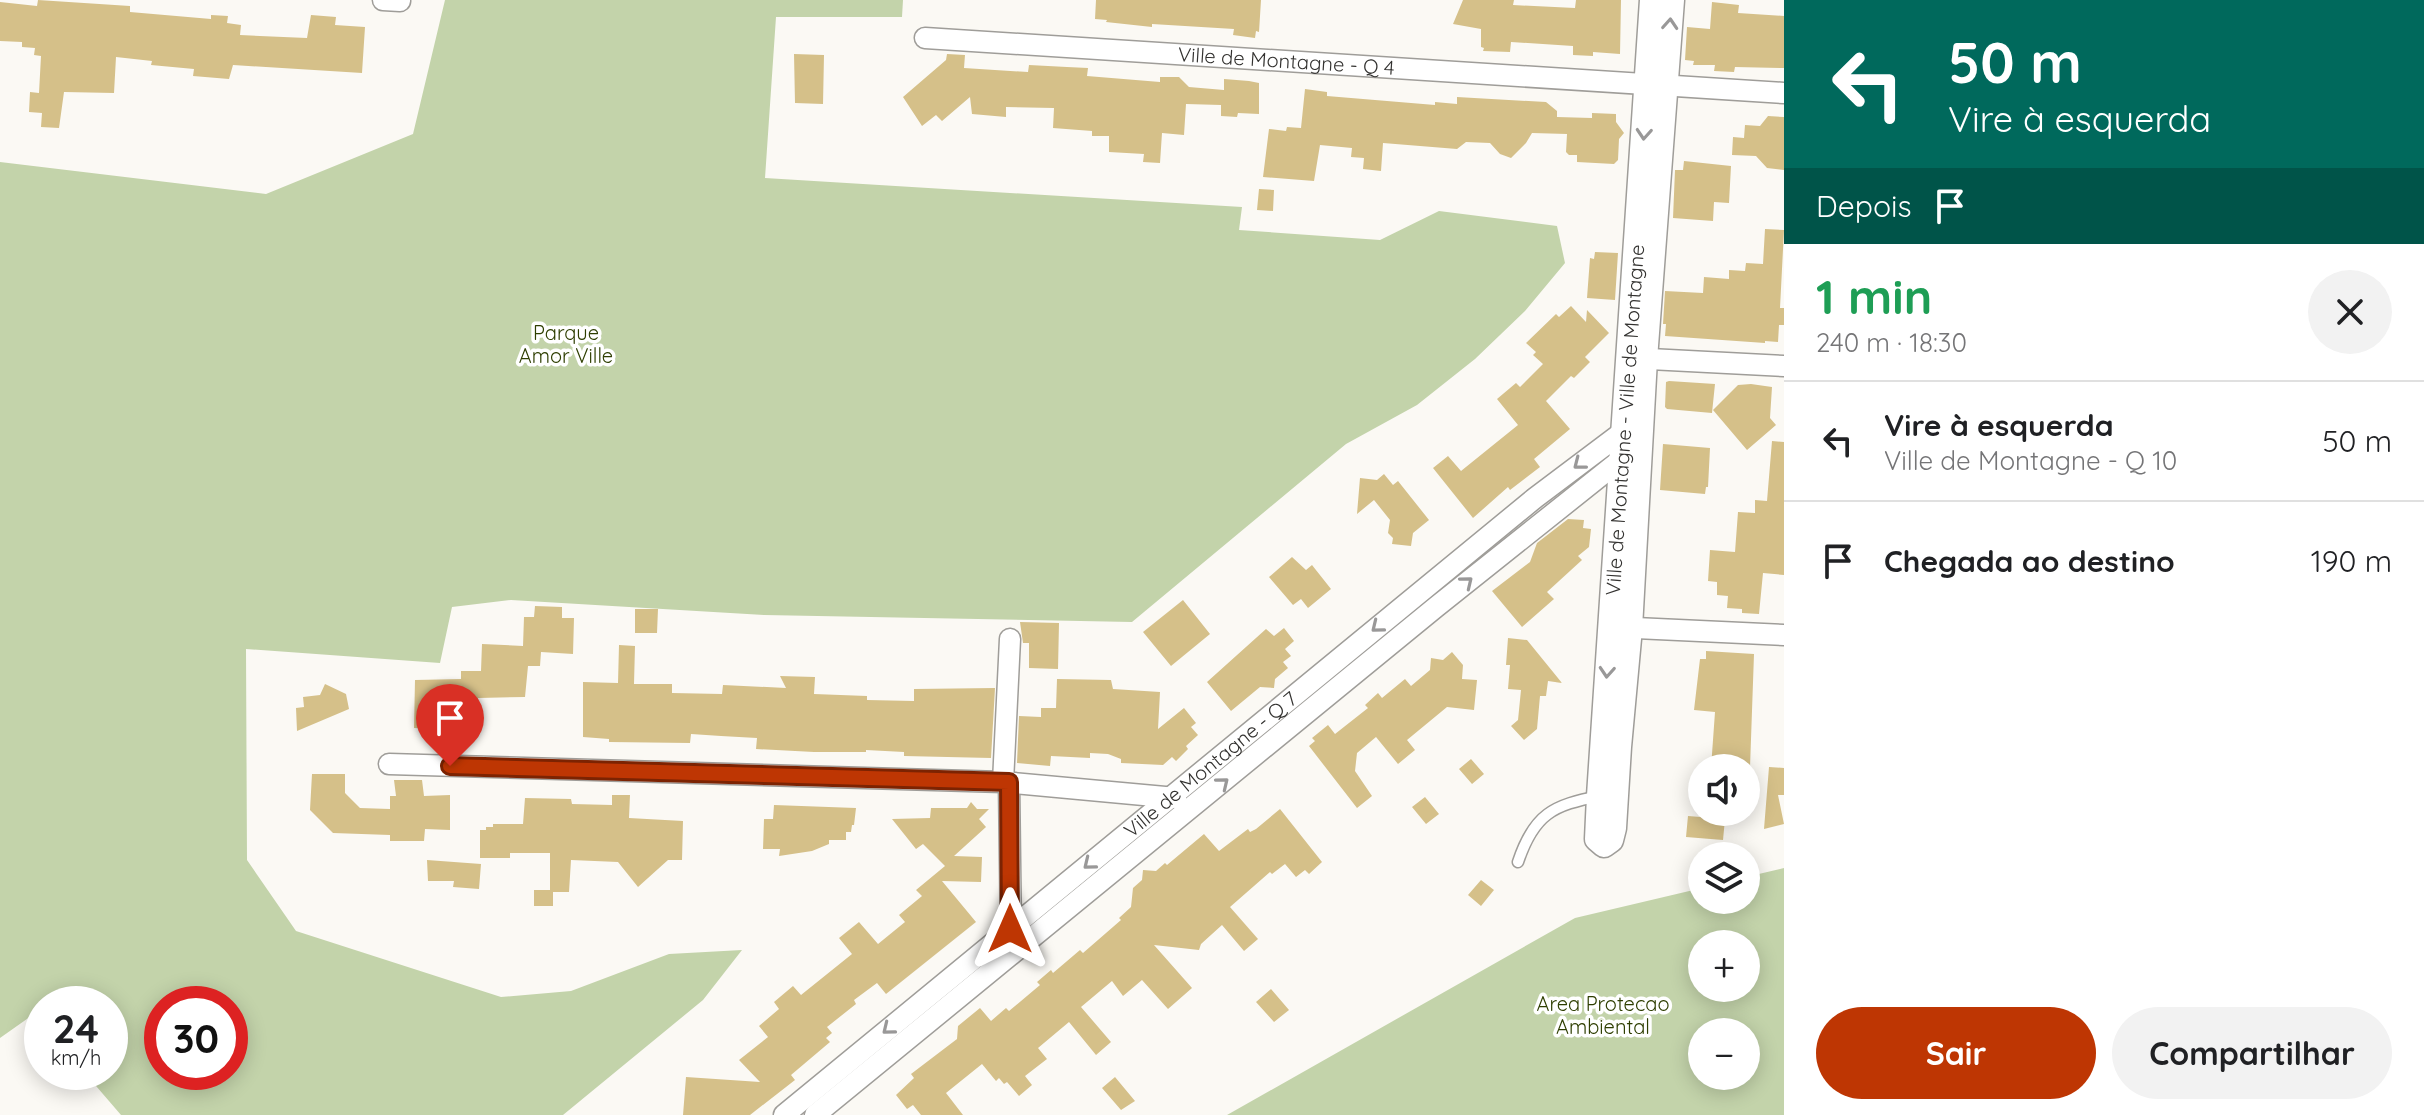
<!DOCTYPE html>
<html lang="pt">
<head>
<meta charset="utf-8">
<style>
  body { margin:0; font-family:Quicksand,sans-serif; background:#f2f2f2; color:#202124; height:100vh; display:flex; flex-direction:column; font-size:30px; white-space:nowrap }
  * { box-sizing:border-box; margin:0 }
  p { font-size:26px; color:#757577 }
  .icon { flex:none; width:44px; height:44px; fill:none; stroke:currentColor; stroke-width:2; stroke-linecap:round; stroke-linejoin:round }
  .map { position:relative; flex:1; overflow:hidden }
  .side { display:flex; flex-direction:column; background:#fff; width:640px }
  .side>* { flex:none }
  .guide { background:#00695c; color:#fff; overflow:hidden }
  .fabs { position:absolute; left:1688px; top:754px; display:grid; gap:16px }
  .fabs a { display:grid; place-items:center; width:72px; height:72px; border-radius:50%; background:#fff; box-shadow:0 4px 20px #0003; font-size:40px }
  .speed { position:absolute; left:24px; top:986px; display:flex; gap:16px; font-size:40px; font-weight:700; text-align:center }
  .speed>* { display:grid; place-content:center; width:104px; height:104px; border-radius:50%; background:#fff; box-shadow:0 4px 20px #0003; line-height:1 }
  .speed small { font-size:20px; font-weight:400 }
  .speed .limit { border:12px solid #d22; background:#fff; color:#111 }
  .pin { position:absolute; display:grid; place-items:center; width:68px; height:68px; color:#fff; margin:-82px -34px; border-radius:50% 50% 50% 0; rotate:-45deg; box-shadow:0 0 8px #0007 }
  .pin .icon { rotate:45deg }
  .me { position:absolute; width:88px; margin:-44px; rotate:0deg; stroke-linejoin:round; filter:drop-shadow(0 0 6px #0008) }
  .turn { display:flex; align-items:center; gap:28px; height:168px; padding:0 32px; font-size:36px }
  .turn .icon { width:104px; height:104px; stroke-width:2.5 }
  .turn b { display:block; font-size:56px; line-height:68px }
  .then { display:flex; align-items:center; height:76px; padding:0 32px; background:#0003; gap:16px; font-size:30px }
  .round { display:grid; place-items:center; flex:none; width:84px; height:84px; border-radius:42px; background:#f2f2f2 }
  .overview { display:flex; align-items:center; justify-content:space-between; height:136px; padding:0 32px }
  h1 { font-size:48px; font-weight:800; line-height:60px; color:#1e9e55 }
  .cta { display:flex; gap:16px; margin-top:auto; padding:16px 32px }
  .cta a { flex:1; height:92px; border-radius:48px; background:#be3603; color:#fff; font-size:32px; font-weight:800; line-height:92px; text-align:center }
  .cta a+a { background:#f2f2f2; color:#202124 }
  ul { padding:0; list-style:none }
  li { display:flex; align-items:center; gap:24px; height:120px; padding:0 32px; border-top:2px solid #e0e0e0 }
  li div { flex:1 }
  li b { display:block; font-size:30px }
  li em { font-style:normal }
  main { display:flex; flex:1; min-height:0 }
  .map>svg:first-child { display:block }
  .green { fill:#c3d3aa; fill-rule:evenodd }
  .building { fill:#d5c089 }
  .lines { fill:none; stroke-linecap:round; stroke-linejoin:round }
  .service-casing { stroke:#9f9d99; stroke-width:13 }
  .minor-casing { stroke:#9f9d99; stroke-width:23 }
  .tertiary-casing { stroke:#9f9d99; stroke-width:27 }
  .service { stroke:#fff; stroke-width:10 }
  .minor { stroke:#fff; stroke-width:20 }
  .tertiary { stroke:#fff; stroke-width:24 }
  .oneway { stroke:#999898 }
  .route-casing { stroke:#7c2302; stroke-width:20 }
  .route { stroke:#be3603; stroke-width:14 }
  .labels { text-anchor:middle; stroke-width:7; stroke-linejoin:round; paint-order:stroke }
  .street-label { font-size:20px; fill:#333230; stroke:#fff }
  .park-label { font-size:20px; fill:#2e3e00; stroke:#fff }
</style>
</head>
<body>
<main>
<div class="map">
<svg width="1784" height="1115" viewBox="0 0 1784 1115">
  <rect width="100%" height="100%" fill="#fbf9f4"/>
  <path class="green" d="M 445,0 L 903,0 L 902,17 L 776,17 L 765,178 L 1242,207 L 1239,230 L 1380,240 L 1439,211 L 1557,226 L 1565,263 L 1525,311 L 1475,359 L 1417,405 L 1346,444 L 1132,622 L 764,615 L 511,600 L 452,607 L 440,663 L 246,649 L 247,860 L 296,931 L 501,997 L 571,991 L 669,954 L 742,950 L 703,1000 L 563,1115 L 121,1115 L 84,1072 L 110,1072 L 110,1004 L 42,1004 L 42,1023 L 34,1014 L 0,1038 L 0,162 L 266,194 L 413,134 ZM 162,1004 L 230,1004 L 230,1072 L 162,1072 Z
    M 1784,868 L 1784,1115 L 1227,1115 L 1575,918 L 1702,888 L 1702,900 L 1746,900 L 1746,877 ZM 1702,944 L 1746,944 L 1746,988 L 1702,988 ZM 1702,1032 L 1746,1032 L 1746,1076 L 1702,1076 Z"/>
  <path class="building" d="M 38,0 L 130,6 L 130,12 L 211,19 L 211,15 L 228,16 L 227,23 L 241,25 L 240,35 L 307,38 L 311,15 L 336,17 L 335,25 L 365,27 L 362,73 L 233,65 L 229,79 L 193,76 L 194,69 L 151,65 L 152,61 L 116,57 L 114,93 L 64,92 L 59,128 L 41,127 L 42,113 L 29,112 L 30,92 L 39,93 L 41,56 L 34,55 L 35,48 L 22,47 L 22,42 L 0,41 L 0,2 L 37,6 Z
    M 1096,0 L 1261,0 L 1259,32 L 1256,31 L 1255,38 L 1233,35 L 1234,29 L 1152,24 L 1152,27 L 1106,22 L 1107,20 L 1095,19 Z
    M 1463,0 L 1514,0 L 1513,5 L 1575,8 L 1576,0 L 1621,0 L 1620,54 L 1593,52 L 1593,56 L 1573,55 L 1573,46 L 1511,42 L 1510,52 L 1483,51 L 1484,48 L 1481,47 L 1481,29 L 1453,24 Z
    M 1712,2 L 1739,5 L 1738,13 L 1784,16 L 1784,68 L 1735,67 L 1734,72 L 1714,71 L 1715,65 L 1693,65 L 1694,61 L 1685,60 L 1687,27 L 1710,29 Z
    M 794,54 L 824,55 L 823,104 L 795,103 Z
    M 947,54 L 965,55 L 964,68 L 1028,72 L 1029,65 L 1067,67 L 1088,68 L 1087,76 L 1160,82 L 1160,77 L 1179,77 L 1189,87 L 1224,90 L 1224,79 L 1249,81 L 1259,83 L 1259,114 L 1238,113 L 1237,117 L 1221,116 L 1221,105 L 1186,104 L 1184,135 L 1162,133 L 1160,163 L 1143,162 L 1144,154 L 1109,152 L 1109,136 L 1092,136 L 1092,131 L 1053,128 L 1054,108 L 1006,107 L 1006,117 L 972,114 L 970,97 L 942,121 L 936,115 L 922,126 L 903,97 L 946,60 Z
    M 1305,89 L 1327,92 L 1327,96 L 1435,105 L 1435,102 L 1457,104 L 1457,97 L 1546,102 L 1557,111 L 1557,117 L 1592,118 L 1592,113 L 1616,114 L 1616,122 L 1624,133 L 1619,139 L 1618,160 L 1614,164 L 1577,162 L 1577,155 L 1569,155 L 1566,152 L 1567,134 L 1532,133 L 1526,143 L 1511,158 L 1500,154 L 1490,143 L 1466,142 L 1457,149 L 1383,143 L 1381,171 L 1363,169 L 1364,158 L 1351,157 L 1352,148 L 1320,145 L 1314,181 L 1263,177 L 1269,129 L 1286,131 L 1287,127 L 1301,128 Z
    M 1768,116 L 1784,117 L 1784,170 L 1767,168 L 1756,156 L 1732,155 L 1733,137 L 1744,138 L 1745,125 L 1760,126 Z
    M 1684,161 L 1731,166 L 1729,203 L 1714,202 L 1713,221 L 1673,218 L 1675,170 L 1683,170 Z
    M 1259,189 L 1274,190 L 1273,211 L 1257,210 Z
    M 1765,229 L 1784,230 L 1780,308 L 1784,308 L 1784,325 L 1779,325 L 1778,342 L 1765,341 L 1765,343 L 1665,336 L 1666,324 L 1663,324 L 1665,291 L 1703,293 L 1704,277 L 1729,279 L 1729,270 L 1745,271 L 1746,263 L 1763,264 Z
    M 1595,252 L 1618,253 L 1615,300 L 1587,298 L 1590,258 L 1594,259 Z
    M 1571,306 L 1586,322 L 1587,310 L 1609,333 L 1585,357 L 1590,362 L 1574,378 L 1571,376 L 1546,401 L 1570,429 L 1534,459 L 1540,467 L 1510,490 L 1508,487 L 1473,518 L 1433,468 L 1448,456 L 1461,471 L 1518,425 L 1497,399 L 1516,383 L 1520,387 L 1543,364 L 1533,355 L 1536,352 L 1526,343 L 1556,314 L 1559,317 Z
    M 1669,381 L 1715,384 L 1712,413 L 1667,409 L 1665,407 L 1666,382 Z
    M 1751,384 L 1772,387 L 1770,418 L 1776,425 L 1747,450 L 1713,410 L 1738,385 Z
    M 1772,441 L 1784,442 L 1784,575 L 1763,573 L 1759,614 L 1742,613 L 1742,609 L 1727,608 L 1728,596 L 1717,595 L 1717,582 L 1708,581 L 1710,550 L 1735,552 L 1738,512 L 1755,513 L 1755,500 L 1767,501 Z
    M 1663,444 L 1710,448 L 1708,487 L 1706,487 L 1705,494 L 1660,490 Z
    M 1384,474 L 1393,485 L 1398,481 L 1429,520 L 1413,533 L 1411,546 L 1392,544 L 1393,538 L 1388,533 L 1390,520 L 1374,500 L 1357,514 L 1360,478 L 1377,480 Z
    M 1568,519 L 1584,520 L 1583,528 L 1591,529 L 1589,547 L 1578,556 L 1582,560 L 1547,592 L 1554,599 L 1522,627 L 1492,591 L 1530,562 L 1537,543 Z
    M 1292,557 L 1306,570 L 1312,565 L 1331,589 L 1308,608 L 1301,599 L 1293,605 L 1269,577 Z
    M 1183,600 L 1210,634 L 1171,666 L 1143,632 Z
    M 535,606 L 562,607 L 562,618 L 574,618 L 573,654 L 541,652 L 540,666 L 528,666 L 525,697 L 478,698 L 478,717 L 440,717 L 439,729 L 414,728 L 415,680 L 461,679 L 461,671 L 481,671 L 482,644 L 523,646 L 524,617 L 534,617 Z
    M 635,609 L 658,609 L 657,633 L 635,633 Z
    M 1020,622 L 1059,623 L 1058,669 L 1029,668 L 1029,643 L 1023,643 Z
    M 1284,628 L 1294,641 L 1285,649 L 1291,656 L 1283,662 L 1288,668 L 1275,679 L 1274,688 L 1260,687 L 1231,711 L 1207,682 L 1266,629 L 1274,636 Z
    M 1508,638 L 1527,640 L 1562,683 L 1548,681 L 1546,696 L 1540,696 L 1537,729 L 1524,740 L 1511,726 L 1518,720 L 1521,690 L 1508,689 L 1510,665 L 1506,665 Z
    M 619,645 L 635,646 L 634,684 L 672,684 L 672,693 L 722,694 L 723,685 L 786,688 L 780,676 L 815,677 L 814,694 L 867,696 L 867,700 L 914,701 L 914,689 L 995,688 L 991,758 L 904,756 L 904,752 L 866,750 L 866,752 L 814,752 L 756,749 L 757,738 L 721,736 L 691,734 L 690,743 L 609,742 L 609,739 L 583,737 L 583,682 L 618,683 Z
    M 1706,651 L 1754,654 L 1750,768 L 1711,768 L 1715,712 L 1694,710 L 1700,659 L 1706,659 Z
    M 1452,652 L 1463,665 L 1462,679 L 1477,680 L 1474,710 L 1447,707 L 1407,740 L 1415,750 L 1398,764 L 1376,737 L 1357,753 L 1355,771 L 1372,796 L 1357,808 L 1309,746 L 1315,741 L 1312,738 L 1328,725 L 1335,734 L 1368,708 L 1365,705 L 1378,693 L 1382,698 L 1405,679 L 1411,686 L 1430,670 L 1431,658 L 1443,660 Z
    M 1057,679 L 1111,680 L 1113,689 L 1160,692 L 1158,729 L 1184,708 L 1196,723 L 1191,727 L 1198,735 L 1186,746 L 1188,749 L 1176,761 L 1172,757 L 1163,765 L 1121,763 L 1121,759 L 1108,754 L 1090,753 L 1090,758 L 1051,756 L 1050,766 L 1017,763 L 1019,716 L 1041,717 L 1041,708 L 1056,708 Z
    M 325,684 L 346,694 L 349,709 L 297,731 L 296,708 L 304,707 L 303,697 L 320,695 Z
    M 1471,759 L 1484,774 L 1472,784 L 1459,769 Z
    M 1769,767 L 1784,768 L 1784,795 L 1778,795 L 1784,824 L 1764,829 Z
    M 312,774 L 345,774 L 345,793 L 360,808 L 390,809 L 390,796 L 396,796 L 394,780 L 422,780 L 424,796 L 450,795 L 450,830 L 425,829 L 424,841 L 390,841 L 390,835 L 333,833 L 310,810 Z
    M 612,795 L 630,795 L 629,818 L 683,821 L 682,860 L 668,860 L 638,887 L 618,862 L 571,860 L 569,892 L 553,892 L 553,906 L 534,906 L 534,890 L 550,890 L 550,853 L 510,853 L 510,858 L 480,858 L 480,830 L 486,830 L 486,827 L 493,827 L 493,824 L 523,824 L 525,798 L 571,799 L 572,804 L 612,805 Z
    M 1425,797 L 1439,814 L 1426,824 L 1412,807 Z
    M 971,802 L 977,809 L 989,809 L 979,819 L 986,827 L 954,856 L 982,857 L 981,882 L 942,881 L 976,922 L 886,994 L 877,983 L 854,1000 L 856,1004 L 827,1027 L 832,1033 L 826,1038 L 830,1042 L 791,1075 L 795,1080 L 750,1115 L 683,1115 L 686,1077 L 760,1082 L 739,1060 L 768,1037 L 759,1026 L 779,1009 L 774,1002 L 793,986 L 801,995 L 852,954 L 839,938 L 859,922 L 878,944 L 905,922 L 899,915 L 922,896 L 916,890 L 945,866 L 923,844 L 916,849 L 892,819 L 930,818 L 931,808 L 967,808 Z
    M 774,805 L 856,808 L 854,825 L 852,825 L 851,832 L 846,832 L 846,840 L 829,840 L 829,844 L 812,851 L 779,856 L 780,849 L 763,849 L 764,819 L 773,819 Z
    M 1280,809 L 1322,862 L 1309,874 L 1305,870 L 1296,877 L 1285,864 L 1272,874 L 1270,872 L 1230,907 L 1258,939 L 1244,951 L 1222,925 L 1201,944 L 1199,950 L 1154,945 L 1192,988 L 1168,1009 L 1142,980 L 1123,996 L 1112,981 L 1081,1007 L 1111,1042 L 1096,1055 L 1069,1022 L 1038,1048 L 1047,1059 L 1025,1076 L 1032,1085 L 1019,1096 L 1007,1082 L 1004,1084 L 999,1078 L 996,1081 L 982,1064 L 946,1093 L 963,1115 L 921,1115 L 913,1105 L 907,1109 L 896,1095 L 914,1078 L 911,1074 L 957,1039 L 958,1026 L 980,1008 L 991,1021 L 1006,1008 L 1009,1011 L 1040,985 L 1037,982 L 1051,970 L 1053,973 L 1080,950 L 1083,953 L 1121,920 L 1119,918 L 1131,907 L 1133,888 L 1142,880 L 1143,870 L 1156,871 L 1165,863 L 1167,865 L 1204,834 L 1219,851 L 1248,829 L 1250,832 L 1256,829 Z
    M 1688,816 L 1725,819 L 1723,840 L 1686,837 Z
    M 427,860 L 481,864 L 479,889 L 453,887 L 454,881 L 428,881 Z
    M 1481,880 L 1494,890 L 1481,906 L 1468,895 Z
    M 1271,989 L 1289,1010 L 1274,1022 L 1256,1002 Z
    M 1115,1077 L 1135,1101 L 1121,1110 L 1102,1088 Z"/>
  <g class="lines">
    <defs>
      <path id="service" d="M 1518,862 C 1534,814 1553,805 1600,796"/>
      <g id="minor">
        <path d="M 383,0 L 400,1"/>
        <path id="s1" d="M 925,38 L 1784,93"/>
        <path d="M 1630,358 L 1784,366"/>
        <path d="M 1614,627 L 1784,635"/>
        <path d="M 389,764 L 1003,782 L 1176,798"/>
        <path d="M 1003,782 L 1010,639"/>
        <path d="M 1009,782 L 1011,938"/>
        <path id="s2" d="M 784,1115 L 1535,498 L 1632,425"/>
        <path d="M 815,1115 L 1436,607 L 1628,454"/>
      </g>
      <path id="tertiary" d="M 1652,0 L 1599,796 L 1597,839 L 1604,845 L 1611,840 L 1614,828 L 1619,747 L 1630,628 L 1645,359 L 1672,0"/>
    </defs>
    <use href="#service" class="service-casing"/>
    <use href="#minor" class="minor-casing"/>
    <use href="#tertiary" class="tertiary-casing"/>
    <use href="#service" class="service"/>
    <use href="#minor" class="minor"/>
    <use href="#tertiary" class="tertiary"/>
  </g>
  <defs><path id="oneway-chevron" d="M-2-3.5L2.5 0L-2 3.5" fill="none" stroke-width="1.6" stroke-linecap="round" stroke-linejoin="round" transform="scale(2)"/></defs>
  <g class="oneway">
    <use href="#oneway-chevron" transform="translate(1670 24) rotate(-86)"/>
    <use href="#oneway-chevron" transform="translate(1644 134) rotate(94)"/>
    <use href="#oneway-chevron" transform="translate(1579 464) rotate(142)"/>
    <use href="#oneway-chevron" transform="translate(1467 582) rotate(-39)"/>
    <use href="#oneway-chevron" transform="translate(1377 627) rotate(141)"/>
    <use href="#oneway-chevron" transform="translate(1607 672) rotate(94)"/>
    <use href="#oneway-chevron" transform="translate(1223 783) rotate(-39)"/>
    <use href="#oneway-chevron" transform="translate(1089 864) rotate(141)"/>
    <use href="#oneway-chevron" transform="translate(888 1029) rotate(141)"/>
  </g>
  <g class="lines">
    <defs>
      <path id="route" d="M 450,766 L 1009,782 L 1010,929"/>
    </defs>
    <use href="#route" class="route-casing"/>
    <use href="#route" class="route"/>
  </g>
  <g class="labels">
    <g class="street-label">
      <text dy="7" stroke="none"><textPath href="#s1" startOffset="362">Ville de Montagne - Q 4</textPath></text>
      <text transform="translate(1625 420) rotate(-86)" y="7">Ville de Montagne - Ville de Montagne</text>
      <text dy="7" stroke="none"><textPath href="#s2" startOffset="552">Ville de Montagne - Q 7</textPath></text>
    </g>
    <g class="park-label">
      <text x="566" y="340">Parque<tspan x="566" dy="23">Amor Ville</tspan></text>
      <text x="1603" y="1011">Area Protecao<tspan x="1603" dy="23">Ambiental</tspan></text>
    </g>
  </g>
</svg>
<div class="fabs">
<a><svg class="icon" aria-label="sound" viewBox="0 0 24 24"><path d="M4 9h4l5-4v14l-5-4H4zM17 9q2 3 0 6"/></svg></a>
<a><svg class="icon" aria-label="layers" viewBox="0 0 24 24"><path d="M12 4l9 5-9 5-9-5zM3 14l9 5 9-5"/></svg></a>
<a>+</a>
<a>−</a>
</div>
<div class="speed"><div>24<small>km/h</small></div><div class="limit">30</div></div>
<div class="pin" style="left:450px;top:766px;background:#d93025"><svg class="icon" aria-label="arrive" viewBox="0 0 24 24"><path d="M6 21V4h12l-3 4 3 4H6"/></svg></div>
<svg class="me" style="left:1010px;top:929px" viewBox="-20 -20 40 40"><path d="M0-17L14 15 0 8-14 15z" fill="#be3603" stroke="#fff" stroke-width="4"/></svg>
</div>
<section class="side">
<div class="guide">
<div class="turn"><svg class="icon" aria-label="left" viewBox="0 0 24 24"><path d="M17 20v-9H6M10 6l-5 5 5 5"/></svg><div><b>50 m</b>Vire à esquerda</div></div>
<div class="then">Depois<svg class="icon" aria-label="arrive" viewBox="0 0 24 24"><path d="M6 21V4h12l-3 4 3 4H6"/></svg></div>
</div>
<div class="overview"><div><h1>1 min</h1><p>240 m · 18:30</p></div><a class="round"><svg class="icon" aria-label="close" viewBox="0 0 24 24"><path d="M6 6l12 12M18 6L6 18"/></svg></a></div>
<ul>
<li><svg class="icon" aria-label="left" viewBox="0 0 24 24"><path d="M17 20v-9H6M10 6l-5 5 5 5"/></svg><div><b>Vire à esquerda</b><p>Ville de Montagne - Q 10</p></div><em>50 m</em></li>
<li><svg class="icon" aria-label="arrive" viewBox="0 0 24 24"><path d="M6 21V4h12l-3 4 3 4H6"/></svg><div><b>Chegada ao destino</b></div><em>190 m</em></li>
</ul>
<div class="cta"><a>Sair</a><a>Compartilhar</a></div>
</section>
</main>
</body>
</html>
